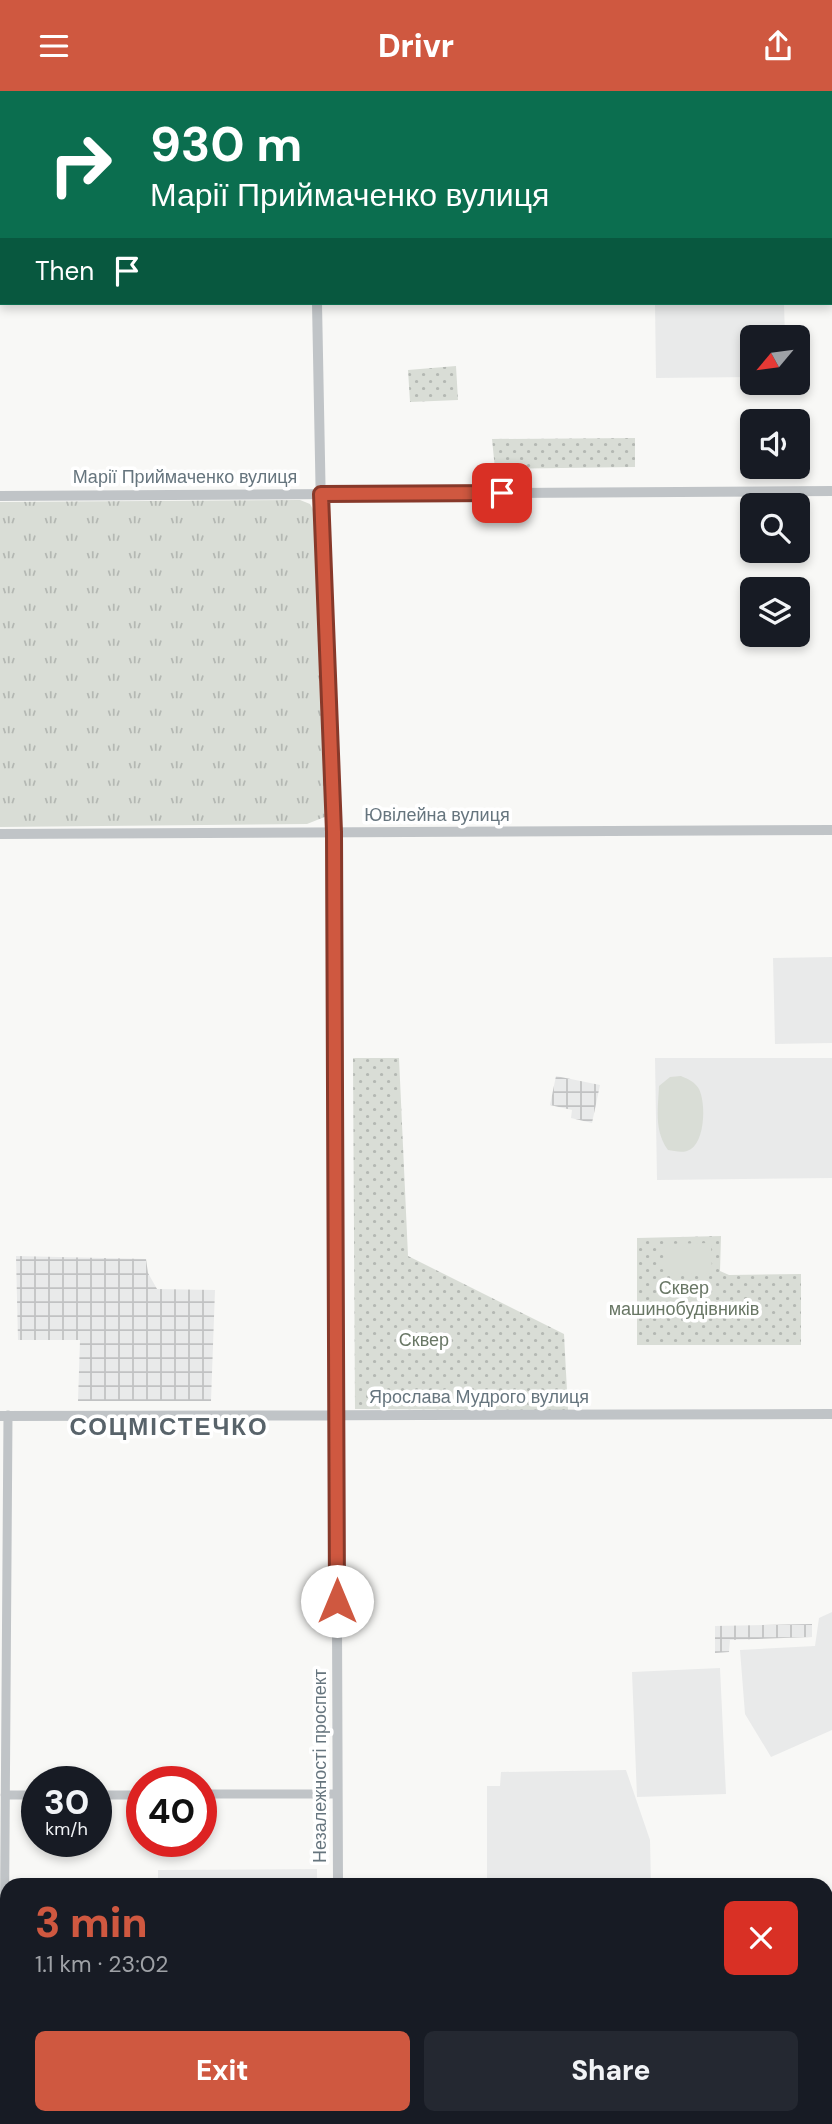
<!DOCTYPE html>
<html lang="en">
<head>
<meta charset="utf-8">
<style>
  body { margin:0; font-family:"DM Sans",sans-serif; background:#242831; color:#f1f3f6; height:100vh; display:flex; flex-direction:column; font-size:26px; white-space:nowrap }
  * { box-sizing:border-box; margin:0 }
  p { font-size:23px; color:#9ea1a6 }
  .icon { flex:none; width:38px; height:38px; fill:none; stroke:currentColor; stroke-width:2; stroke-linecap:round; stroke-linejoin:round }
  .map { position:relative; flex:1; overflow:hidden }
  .side { position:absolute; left:0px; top:1787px; width:833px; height:247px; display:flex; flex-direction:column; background:#171b24; border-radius:21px 21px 0 0; box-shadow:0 4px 10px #0003 }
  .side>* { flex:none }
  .top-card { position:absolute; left:0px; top:0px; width:833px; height:214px; box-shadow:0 4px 10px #0003; background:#0b6e4f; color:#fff; overflow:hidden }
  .needle { width:46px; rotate:241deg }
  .buttons { position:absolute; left:740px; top:234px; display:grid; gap:14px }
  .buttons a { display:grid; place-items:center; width:70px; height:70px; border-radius:10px; background:#171b24; box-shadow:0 4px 10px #0003; font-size:35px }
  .speed { position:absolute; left:21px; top:1675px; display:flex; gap:14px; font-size:35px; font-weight:700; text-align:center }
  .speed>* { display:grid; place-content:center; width:91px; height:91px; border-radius:50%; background:#171b24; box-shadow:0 4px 10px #0003; line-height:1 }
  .speed small { font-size:18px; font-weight:400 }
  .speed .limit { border:10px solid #d22; background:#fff; color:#111 }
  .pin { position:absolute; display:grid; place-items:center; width:60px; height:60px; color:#fff; margin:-30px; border-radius:14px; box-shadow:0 4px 10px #0006 }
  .me { position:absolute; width:77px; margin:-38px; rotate:0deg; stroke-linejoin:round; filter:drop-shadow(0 0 5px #0008) }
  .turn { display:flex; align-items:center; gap:24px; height:147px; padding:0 35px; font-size:32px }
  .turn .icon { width:91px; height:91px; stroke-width:2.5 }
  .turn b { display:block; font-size:49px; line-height:60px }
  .then { display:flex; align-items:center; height:66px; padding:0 35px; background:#0003; gap:14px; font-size:26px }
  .round { display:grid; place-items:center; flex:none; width:74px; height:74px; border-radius:10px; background:#242831 }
  .headline { display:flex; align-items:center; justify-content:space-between; height:119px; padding:0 35px }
  h1 { font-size:42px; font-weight:800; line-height:52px; color:#cf5840 }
  .action { display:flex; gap:14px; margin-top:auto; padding:14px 35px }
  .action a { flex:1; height:80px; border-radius:10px; background:#cf5840; color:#fff; font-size:28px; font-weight:800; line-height:80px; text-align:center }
  .action a+a { background:#242831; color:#f1f3f6 }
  header { display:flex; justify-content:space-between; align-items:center; height:91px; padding:0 35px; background:#cf5840; color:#fff; font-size:32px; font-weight:800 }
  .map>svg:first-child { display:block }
  .built { fill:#e9eaea }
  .industrial { fill:url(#industrial-grid) }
  .grass { fill:url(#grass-tufts) }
  .park { fill:url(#park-dots) }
  .pitch { fill:#d9ddd6 }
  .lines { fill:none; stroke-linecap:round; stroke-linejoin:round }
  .minor { stroke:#c0c4c7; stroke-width:9 }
  .tertiary { stroke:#c0c4c7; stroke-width:10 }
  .route-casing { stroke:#87392a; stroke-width:18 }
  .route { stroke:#cf5840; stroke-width:12 }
  .labels { text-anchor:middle; stroke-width:7; stroke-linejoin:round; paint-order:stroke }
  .street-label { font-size:18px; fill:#66757e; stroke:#fff }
  .park-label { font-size:18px; fill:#697765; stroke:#fff }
  .district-label { font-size:24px; font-weight:bold; letter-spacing:2px; fill:#58636a; stroke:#fff }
</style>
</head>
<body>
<header><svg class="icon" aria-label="menu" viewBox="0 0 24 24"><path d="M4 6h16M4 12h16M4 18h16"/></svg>Drivr<svg class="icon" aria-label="share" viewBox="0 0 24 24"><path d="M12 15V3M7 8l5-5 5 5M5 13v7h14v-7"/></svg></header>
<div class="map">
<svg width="832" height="2033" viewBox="0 0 832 2033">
  <defs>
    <pattern id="industrial-grid" width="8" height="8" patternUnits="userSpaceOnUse" patternTransform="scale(1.75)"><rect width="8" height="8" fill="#e9eaea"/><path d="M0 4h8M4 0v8" fill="none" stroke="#c1c2c3"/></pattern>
    <pattern id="grass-tufts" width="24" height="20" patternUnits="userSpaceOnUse" patternTransform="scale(1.75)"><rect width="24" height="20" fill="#d9ddd6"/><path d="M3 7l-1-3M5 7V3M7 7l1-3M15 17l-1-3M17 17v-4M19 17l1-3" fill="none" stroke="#b4b8b3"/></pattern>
    <pattern id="park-dots" width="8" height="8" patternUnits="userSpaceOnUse" patternTransform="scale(1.75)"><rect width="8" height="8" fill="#d9ddd6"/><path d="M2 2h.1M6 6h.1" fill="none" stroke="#b4b8b3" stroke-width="1.8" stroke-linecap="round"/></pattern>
  </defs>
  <rect width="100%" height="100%" fill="#f8f8f6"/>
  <path class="built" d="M 0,0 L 57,0 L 2,2 L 0,133 Z
    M 655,212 L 784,212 L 785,247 L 752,247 L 752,286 L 656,287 Z
    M 832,866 L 832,952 L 775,953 L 773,867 Z
    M 655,967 L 832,967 L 832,1087 L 657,1089 Z
    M 832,1521 L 832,1639 L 771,1666 L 745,1623 L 740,1559 L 815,1555 L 819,1527 Z
    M 720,1577 L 726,1703 L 637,1706 L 632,1581 Z
    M 626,1679 L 650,1749 L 651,1794 L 487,1794 L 487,1695 L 500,1695 L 501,1681 Z
    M 317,1778 L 317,1794 L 158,1794 L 158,1779 Z"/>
  <path class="industrial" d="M 556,985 L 600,994 L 592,1032 L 571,1027 L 572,1019 L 550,1014 Z
    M 16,1165 L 146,1168 L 148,1182 L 157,1198 L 215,1199 L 211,1310 L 78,1310 L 80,1249 L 18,1249 Z
    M 812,1533 L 812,1546 L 730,1549 L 729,1561 L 715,1562 L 715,1535 Z"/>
  <path class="grass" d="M 300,409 L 310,413 L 314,420 L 327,725 L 307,733 L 0,736 L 0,411 Z"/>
  <path class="park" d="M 456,275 L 458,309 L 410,311 L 408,279 Z
    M 635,347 L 635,376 L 495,378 L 492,348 Z
    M 353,967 L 399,967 L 408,1165 L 564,1243 L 568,1319 L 355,1318 Z
    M 721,1145 L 720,1180 L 729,1184 L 801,1183 L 801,1254 L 637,1254 L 637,1147 Z
    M 440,2027 L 440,2033 L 247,2033 L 246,2026 Z"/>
  <path class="pitch" d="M 681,985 C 688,988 695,991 699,998 C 706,1012 705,1049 691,1058 C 684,1063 675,1060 668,1059 C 654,1040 658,1018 659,995 L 670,986 Z
    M 711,1152 L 712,1182 L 664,1183 L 664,1153 Z
    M 710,1194 L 710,1223 L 657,1223 L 657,1195 Z"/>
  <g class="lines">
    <path class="minor" d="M 201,1703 L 337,1703
      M 5,1704 L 37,1704
      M 96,1704 L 142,1704
      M 667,2026 L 667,2033
      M 3,2033 L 8,1324"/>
    <path class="tertiary" d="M 316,0 L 316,2
      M 317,212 L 321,420 L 334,741 L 338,1794
      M 0,405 L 832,400
      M 0,743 L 832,739
      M 0,1325 L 832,1323
      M 826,1990 L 832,1990
      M 0,1993 L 7,1993
      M 227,2026 L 227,2033
      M 447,2026 L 447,2033"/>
  </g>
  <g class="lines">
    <defs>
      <path id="route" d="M 337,1510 L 334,741 L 321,403 L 502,402"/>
    </defs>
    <use href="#route" class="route-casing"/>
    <use href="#route" class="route"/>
  </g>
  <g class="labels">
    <g class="street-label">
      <text x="185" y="392">Марії Приймаченко вулиця</text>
      <text x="437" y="730">Ювілейна вулиця</text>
      <text x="479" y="1312">Ярослава Мудрого вулиця</text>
      <text transform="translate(320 1675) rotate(-90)" y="6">Незалежності проспект</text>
    </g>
    <g class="park-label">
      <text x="684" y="1203">Сквер<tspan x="684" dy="21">машинобудівників</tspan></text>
      <text x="424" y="1255">Сквер</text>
    </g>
    <g class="district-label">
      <text x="169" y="1344">СОЦМІСТЕЧКО</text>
    </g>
  </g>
</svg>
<div class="buttons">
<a><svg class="needle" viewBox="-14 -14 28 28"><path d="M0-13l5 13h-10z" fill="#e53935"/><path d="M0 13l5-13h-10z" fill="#9ea1a6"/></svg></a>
<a><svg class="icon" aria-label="sound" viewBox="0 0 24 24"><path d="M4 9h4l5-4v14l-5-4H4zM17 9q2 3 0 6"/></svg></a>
<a><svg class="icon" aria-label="search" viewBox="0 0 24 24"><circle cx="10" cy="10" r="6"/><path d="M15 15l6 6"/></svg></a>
<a><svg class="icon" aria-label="layers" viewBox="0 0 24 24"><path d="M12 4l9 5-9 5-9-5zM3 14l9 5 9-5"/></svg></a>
</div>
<div class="speed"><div>30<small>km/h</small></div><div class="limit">40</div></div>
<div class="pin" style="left:502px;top:402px;background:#d93025"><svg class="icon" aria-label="arrive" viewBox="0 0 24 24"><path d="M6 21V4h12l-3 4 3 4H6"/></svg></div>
<svg class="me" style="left:337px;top:1510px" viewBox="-20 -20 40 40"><circle r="19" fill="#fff"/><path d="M0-13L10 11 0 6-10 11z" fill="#cf5840"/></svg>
<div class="top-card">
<div class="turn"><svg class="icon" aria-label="right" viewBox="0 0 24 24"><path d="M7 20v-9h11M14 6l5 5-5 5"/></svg><div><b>930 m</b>Марії Приймаченко вулиця</div></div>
<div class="then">Then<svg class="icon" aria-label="arrive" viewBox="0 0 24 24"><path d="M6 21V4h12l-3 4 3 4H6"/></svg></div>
</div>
<section class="side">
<div class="headline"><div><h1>3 min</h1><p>1.1 km · 23:02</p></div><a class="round" style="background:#d93025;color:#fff"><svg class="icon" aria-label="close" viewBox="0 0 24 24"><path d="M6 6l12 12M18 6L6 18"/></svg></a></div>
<div class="action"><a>Exit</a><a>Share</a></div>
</section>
</div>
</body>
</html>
